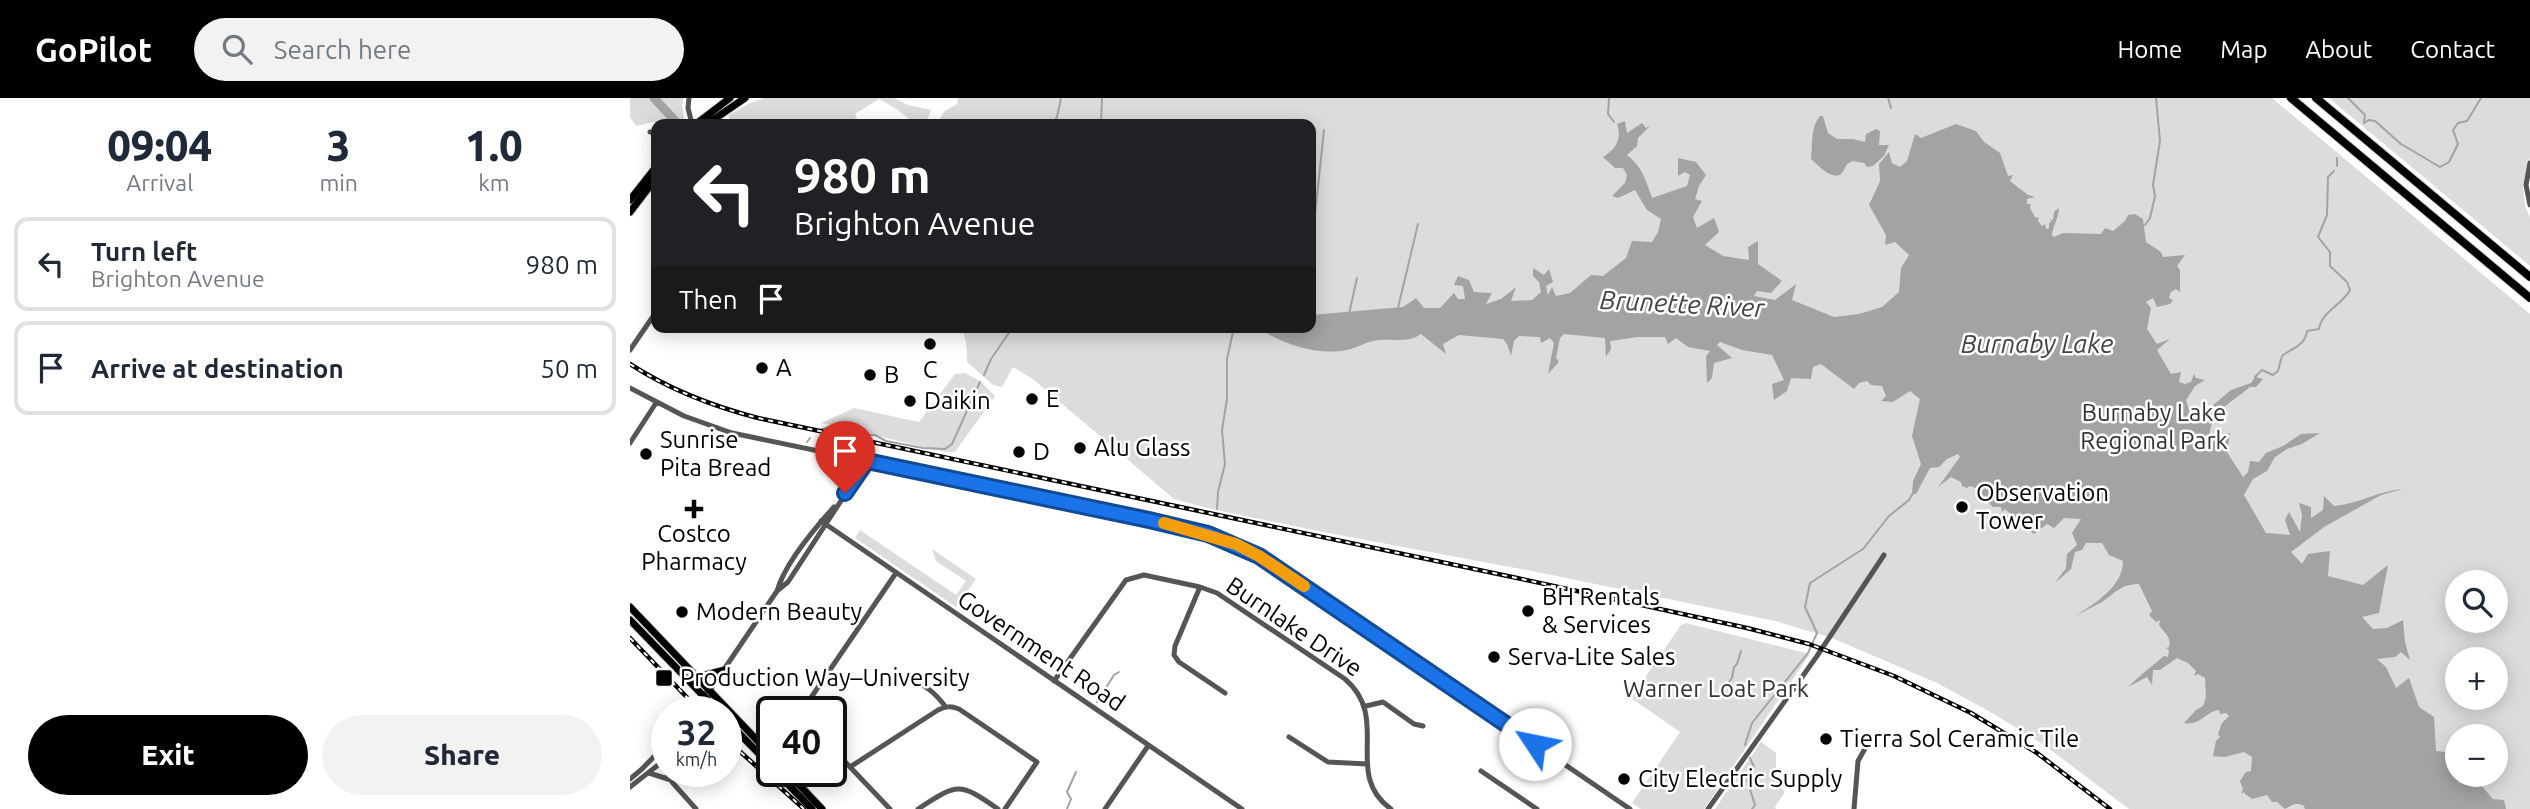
<!DOCTYPE html>
<html lang="en">
<head>
<meta charset="utf-8">
<style>
  body { margin:0; font-family:Ubuntu,sans-serif; background:#f2f2f3; color:#1f2937; height:100vh; display:flex; flex-direction:column; font-size:26px; white-space:nowrap }
  * { box-sizing:border-box; margin:0 }
  p { font-size:23px; color:#747a83 }
  .icon { flex:none; width:38px; height:38px; fill:none; stroke:currentColor; stroke-width:2; stroke-linecap:round; stroke-linejoin:round }
  .map { position:relative; flex:1; overflow:hidden }
  .drawer { display:flex; flex-direction:column; background:#fff; width:630px }
  .drawer>* { flex:none }
  .hud { position:absolute; left:21px; top:21px; width:665px; height:214px; border-radius:14px; box-shadow:0 4px 18px #0003; background:#202124; color:#fff; overflow:hidden }
  .buttons { position:absolute; left:1815px; top:472px; display:grid; gap:14px }
  .buttons a { display:grid; place-items:center; width:63px; height:63px; border-radius:50%; background:#fff; box-shadow:0 4px 18px #0003; font-size:35px }
  .speed { position:absolute; left:21px; top:598px; display:flex; gap:14px; font-size:35px; font-weight:700; text-align:center }
  .speed>* { display:grid; place-content:center; width:91px; height:91px; border-radius:50%; background:#fff; box-shadow:0 4px 18px #0003; line-height:1 }
  .speed small { font-size:18px; font-weight:400 }
  .speed .limit { border:4px solid #111; border-radius:10px; background:#fff; color:#111 }
  .pin { position:absolute; display:grid; place-items:center; width:60px; height:60px; color:#fff; margin:-72px -30px; border-radius:50% 50% 50% 0; rotate:-45deg; box-shadow:0 0 7px #0007 }
  .pin .icon { rotate:45deg }
  .me { position:absolute; width:77px; margin:-38px; rotate:304deg; stroke-linejoin:round; filter:drop-shadow(0 0 5px #0008) }
  .turn { display:flex; align-items:center; gap:24px; height:147px; padding:0 28px; font-size:32px }
  .turn .icon { width:91px; height:91px; stroke-width:2.5 }
  .turn b { display:block; font-size:49px; line-height:60px }
  .then { display:flex; align-items:center; height:66px; padding:0 28px; background:#0003; gap:14px; font-size:26px }
  .eta { display:flex; justify-content:space-evenly; align-items:center; height:119px; text-align:center }
  .eta b { font-size:42px; font-weight:800; line-height:49px }
  .action { display:flex; gap:14px; margin-top:auto; padding:14px 28px }
  .action a { flex:1; height:80px; border-radius:42px; background:#000; color:#fff; font-size:28px; font-weight:800; line-height:80px; text-align:center }
  .action a+a { background:#f2f2f3; color:#1f2937 }
  ul { padding:0; list-style:none }
  li { display:flex; align-items:center; gap:21px; height:94px; margin:0 14px 10px; padding:0 14px; border:4px solid #e0e1e3; border-radius:14px }
  li div { flex:1 }
  li b { display:block; font-size:26px }
  li em { font-style:normal }
  header { display:flex; align-items:center; gap:42px; box-sizing:border-box; height:98px; padding:0 35px; background:#000; color:#fff }
  header strong { font-size:33px }
  nav { display:flex; gap:38px; margin-inline-start:auto; font-size:24px }
  .search { width:490px; height:63px; background:#f2f2f3; display:flex; align-items:center; gap:18px; box-sizing:border-box; padding:0 24px; border-radius:38px; color:#747a83; font-size:26px }
  main { display:flex; flex:1; min-height:0 }
  .map>svg:first-child { display:block }
  .green { fill:#dcdcdc; fill-rule:evenodd }
  .water { fill:#a3a3a3 }
  .lines { fill:none; stroke-linecap:round; stroke-linejoin:round }
  .stream { stroke:#a3a3a3; stroke-width:2 }
  .river { stroke:#a3a3a3; stroke-width:9 }
  .major-casing { stroke:#dbdbdb; stroke-width:9 }
  .highway-casing { stroke:#dbdbdb; stroke-width:10 }
  .minor { stroke:#555; stroke-width:5 }
  .major { stroke:#000; stroke-width:7 }
  .highway { stroke:#000; stroke-width:8 }
  .rail-casing { stroke:#000; stroke-width:4.5 }
  .rail { stroke:#fff; stroke-width:2; stroke-dasharray:5; stroke-linecap:butt }
  .route-casing { stroke:#114b97; stroke-width:18 }
  .route { stroke:#1a73e8; stroke-width:12 }
  .slow { stroke:#f59e0b; stroke-width:12 }
  .poi-dot { fill:#000; stroke:#fff; stroke-width:2.5 }
  .labels { text-anchor:middle; stroke-width:5; stroke-linejoin:round; paint-order:stroke }
  .poi-label { font-size:24px; fill:#000; stroke:#fff; text-anchor:start }
  .park-label { font-size:24px; fill:#333; stroke:#fff }
  .street-label { font-size:24px; fill:#000; stroke:#fff }
  .water-label { font-size:26px; font-style:italic; fill:#444; stroke:#fff }
</style>
</head>
<body>
<header>
<strong>GoPilot</strong>
<div class="search"><svg class="icon" aria-label="search" viewBox="0 0 24 24"><circle cx="10" cy="10" r="6"/><path d="M15 15l6 6"/></svg>Search here</div>
<nav><a>Home</a><a>Map</a><a>About</a><a>Contact</a></nav>
</header>
<main>
<section class="drawer">
<div class="eta">
<div><b>09:04</b><p>Arrival</p></div>
<div><b>3</b><p>min</p></div>
<div><b>1.0</b><p>km</p></div>
</div>
<ul>
<li><svg class="icon" aria-label="left" viewBox="0 0 24 24"><path d="M17 20v-9H6M10 6l-5 5 5 5"/></svg><div><b>Turn left</b><p>Brighton Avenue</p></div><em>980 m</em></li>
<li><svg class="icon" aria-label="arrive" viewBox="0 0 24 24"><path d="M6 21V4h12l-3 4 3 4H6"/></svg><div><b>Arrive at destination</b></div><em>50 m</em></li>
</ul>
<div class="action"><a>Exit</a><a>Share</a></div>
</section>
<div class="map">
<svg width="1900" height="711" viewBox="0 0 1900 711">
  <rect width="100%" height="100%" fill="#fff"/>
  <path class="green" d="M 0,0 L 54,0 L 52,7 L 55,26 L 27,26 L 24,24 L 6,28 L 0,19 Z
    M 134,0 L 264,0 L 278,7 L 301,12 L 296,26 L 278,26 L 280,22 L 267,11 L 249,1 L 225,16 L 229,26 L 99,26 L 99,17 L 120,5 Z
    M 328,0 L 1642,0 L 1900,216 L 1900,711 L 1499,711 L 1414,647 L 1357,612 L 1307,585 L 1202,540 L 1145,523 L 902,473 L 688,433 L 577,410 L 544,401 L 404,282 L 383,269 L 372,289 L 363,287 L 337,264 C 337,252 337,240 330,229 L 681,229 L 681,26 L 306,26 L 315,13 L 327,6 ZM 1827,485 L 1866,485 L 1866,523 L 1827,523 ZM 1827,562 L 1866,562 L 1866,600 L 1827,600 ZM 1827,639 L 1866,639 L 1866,677 L 1827,677 Z
    M 1699,0 L 1900,0 L 1900,59 L 1893,88 L 1895,108 L 1900,119 L 1900,168 Z
    M 335,275 L 350,283 L 365,298 L 325,354 L 316,354 L 191,325 L 224,310 L 289,324 L 325,276 Z
    M 230,432 L 326,497 L 336,483 L 306,463 L 302,451 L 346,481 L 326,509 L 225,440 Z
    M 1056,525 L 1180,556 L 1074,711 L 1011,711 L 1002,705 L 1050,634 L 1001,600 L 1051,527 Z
    M 1131,644 L 1146,655 L 1146,682 L 1155,694 L 1145,709 L 1146,711 L 1085,711 Z"/>
  <path class="water" d="M 1190,18 L 1193,18 L 1198,35 L 1207,41 L 1223,41 L 1235,44 L 1236,36 L 1246,31 L 1250,33 L 1249,47 L 1259,47 L 1254,58 L 1243,68 L 1237,69 L 1234,65 L 1223,63 L 1217,66 C 1215,69 1214,73 1211,76 C 1202,83 1187,66 1181,61 C 1183,47 1180,30 1190,18 Z
    M 995,23 L 997,35 L 1012,25 L 1016,30 L 1021,27 L 1008,40 L 1007,48 L 997,57 C 1012,68 1016,83 1022,100 L 1057,88 L 1060,77 L 1055,74 L 1048,78 L 1048,60 L 1066,64 L 1076,77 L 1069,88 L 1065,101 L 1072,103 L 1063,119 L 1067,130 L 1084,120 L 1089,134 L 1075,147 L 1093,158 L 1119,162 L 1118,149 L 1128,143 L 1128,166 L 1152,183 L 1141,195 L 1127,193 L 1124,198 L 1145,202 L 1166,186 L 1162,202 L 1204,219 L 1229,216 L 1252,209 L 1269,194 L 1271,170 L 1279,157 L 1265,144 L 1255,147 L 1256,137 L 1239,107 L 1250,83 L 1249,66 L 1259,54 L 1262,65 L 1270,69 L 1277,63 L 1285,36 L 1291,40 L 1326,26 L 1346,33 L 1354,44 L 1370,55 L 1378,78 L 1383,77 L 1380,83 L 1398,97 L 1405,99 L 1397,101 L 1397,106 L 1401,106 L 1400,110 L 1405,119 L 1409,120 L 1408,123 L 1412,128 L 1415,126 L 1416,131 L 1419,130 L 1419,125 L 1422,123 L 1419,121 L 1423,122 L 1424,114 L 1429,110 C 1429,119 1423,127 1422,137 L 1424,139 L 1433,135 L 1471,136 L 1475,130 L 1483,133 L 1495,123 L 1498,117 L 1505,116 L 1513,121 L 1516,144 L 1531,154 L 1533,159 L 1555,157 L 1547,168 L 1550,172 L 1550,194 L 1546,191 L 1541,194 L 1539,200 L 1543,202 L 1540,206 L 1527,209 L 1523,200 L 1516,204 L 1521,210 L 1517,231 L 1527,246 L 1540,241 L 1527,252 L 1541,276 L 1551,274 L 1549,284 L 1555,286 L 1561,284 L 1564,276 L 1566,280 L 1575,282 L 1565,288 L 1556,302 L 1560,315 L 1568,320 L 1601,292 L 1621,285 L 1625,279 L 1633,281 L 1626,289 L 1620,289 C 1599,307 1576,315 1580,346 L 1593,336 L 1600,335 L 1597,354 L 1613,379 L 1618,374 L 1620,363 L 1629,364 L 1636,355 L 1653,348 L 1671,336 L 1690,335 L 1672,346 L 1657,351 L 1645,359 L 1637,373 L 1623,381 L 1614,397 L 1636,435 L 1660,437 L 1655,422 L 1659,414 L 1670,434 L 1672,417 L 1669,405 L 1681,409 L 1681,420 L 1693,412 L 1694,398 L 1704,408 C 1729,406 1747,393 1773,391 L 1751,397 L 1694,429 L 1661,454 L 1672,466 L 1678,456 L 1700,453 L 1698,478 L 1733,487 L 1758,467 L 1749,515 L 1732,519 L 1743,531 L 1757,530 L 1773,522 L 1775,544 L 1780,562 L 1771,554 L 1765,559 L 1747,561 L 1756,569 L 1766,590 L 1779,580 L 1789,609 L 1804,619 L 1806,653 L 1825,655 L 1827,658 L 1827,677 L 1842,677 L 1863,701 L 1874,702 L 1876,711 L 1675,711 L 1674,708 C 1666,704 1662,707 1655,711 L 1647,704 L 1642,704 L 1637,697 L 1622,701 L 1615,696 L 1614,694 L 1611,696 L 1613,691 L 1610,683 L 1616,674 L 1621,673 L 1622,659 L 1614,654 L 1595,659 L 1583,658 L 1586,643 L 1590,639 L 1588,636 L 1592,625 L 1599,618 L 1596,615 L 1590,616 L 1589,612 C 1575,614 1570,628 1554,625 L 1566,612 L 1573,608 L 1576,599 L 1575,580 L 1568,576 L 1564,578 L 1566,573 L 1558,565 L 1547,560 L 1530,572 L 1523,572 L 1522,587 L 1517,579 L 1498,589 C 1510,577 1522,568 1534,558 L 1538,559 L 1539,552 L 1536,550 L 1539,549 C 1542,539 1534,535 1529,527 L 1530,522 L 1526,524 L 1519,517 L 1522,513 L 1509,486 C 1491,486 1485,495 1472,504 C 1463,509 1454,513 1445,518 C 1464,506 1493,489 1493,463 L 1479,457 L 1472,445 L 1456,445 L 1452,452 L 1445,454 L 1441,471 L 1425,485 L 1436,470 L 1437,456 L 1447,447 L 1442,435 L 1451,421 L 1434,420 L 1424,430 L 1417,426 L 1404,436 L 1400,433 L 1396,422 L 1383,418 L 1375,411 L 1372,414 L 1371,409 L 1363,409 L 1353,399 L 1351,392 L 1340,388 L 1337,390 L 1332,388 L 1331,384 L 1321,379 L 1308,389 L 1330,359 L 1328,356 L 1317,361 L 1309,369 L 1300,370 L 1286,396 L 1282,396 L 1283,383 L 1291,366 L 1282,338 L 1290,301 L 1280,293 L 1263,304 L 1251,303 L 1256,298 L 1252,288 L 1241,287 L 1237,283 L 1229,285 L 1224,291 L 1191,266 L 1183,269 L 1181,281 L 1161,280 L 1157,293 L 1144,302 L 1142,286 L 1154,282 L 1142,257 L 1112,252 L 1090,244 L 1087,247 L 1102,260 L 1084,265 L 1082,280 L 1077,285 L 1076,258 L 1080,253 L 1058,249 L 1046,240 L 1038,246 L 1035,239 L 1008,239 L 980,243 L 981,251 L 976,259 L 975,240 L 934,236 L 930,240 L 926,260 L 929,264 L 918,276 L 924,245 L 920,240 L 911,245 L 910,239 L 889,238 L 884,243 L 881,258 L 877,246 L 873,241 L 829,237 L 813,246 L 816,256 L 791,236 C 778,245 764,241 748,242 C 737,243 727,250 717,252 C 687,258 652,246 627,229 L 681,229 L 681,217 L 773,209 L 786,200 L 794,210 L 810,210 L 824,195 L 828,201 L 835,201 L 833,188 L 824,187 L 828,178 L 839,182 L 844,194 L 862,195 L 856,206 L 871,201 L 886,189 L 881,203 L 902,202 L 911,194 L 909,184 L 903,178 L 903,170 L 914,177 L 919,171 L 923,184 L 916,188 L 918,197 L 922,189 L 926,198 L 940,195 L 961,177 L 973,178 L 996,160 L 1002,143 L 1022,144 L 1028,134 L 1031,121 L 1017,112 L 1005,92 L 988,100 L 982,98 L 995,85 L 997,77 L 993,70 L 985,70 L 973,59 C 986,51 992,41 987,26 Z"/>
  <g class="lines">
    <path class="stream" d="M 979,0 L 978,16 L 984,24
      M 1258,0 L 1261,10
      M 1718,0 L 1735,17 L 1734,25 L 1739,22 L 1745,23 L 1771,46 L 1810,69 L 1819,64 L 1828,46 L 1823,32 L 1828,25 L 1837,23 L 1851,0
      M 422,26 L 427,19 L 431,0
      M 471,26 L 472,0
      M 1707,68 L 1707,60
      M 1515,127 L 1520,120 L 1525,98 L 1523,87 L 1530,43 L 1526,0
      M 681,154 L 694,32
      M 768,210 L 788,126
      M 719,216 L 727,180
      M 354,277 L 361,261 L 383,229
      M 1625,279 L 1632,272 L 1643,277 L 1648,273 L 1652,258 C 1662,250 1675,248 1677,233 L 1689,231 C 1691,214 1712,207 1720,192 L 1717,184 L 1700,168 L 1700,154 L 1688,139 L 1697,117 L 1698,79 L 1704,73
      M 192,331 L 199,329 L 224,337 L 245,337 L 256,343 L 293,350 L 315,351 L 322,346 L 350,284
      M 177,344 L 180,340
      M 587,411 L 588,394 L 595,366 L 592,332 L 597,301 L 597,261 L 604,229
      M 1096,588 L 1102,580 L 1104,569 L 1107,566 L 1111,553
      M 467,604 L 484,577 L 489,574
      M 1115,647 L 1122,625 L 1178,555 L 1187,535 L 1175,509 L 1180,485 L 1233,451 L 1259,418 L 1279,402 L 1283,395
      M 1120,660 L 1124,669 L 1117,682 L 1125,707 L 1122,711
      M 437,711 L 441,701 L 437,694 L 446,674"/>
    <path class="river" d="M 24,0 L 48,26"/>
    <defs>
      <path id="major" d="M 66,26 L 100,0
        M 77,26 L 115,0
        M 0,102 L 26,69
        M 0,114 L 26,80
        M 0,509 L 142,658
        M 0,522 L 89,614
        M 67,579 L 95,572
        M 96,622 L 142,669
        M 146,674 L 182,711
        M 157,674 L 192,711"/>
      <path id="highway" d="M 1661,0 L 1900,200
        M 1686,0 L 1900,179"/>
    </defs>
    <use href="#major" class="major-casing"/>
    <use href="#highway" class="highway-casing"/>
    <path class="minor" d="M 59,0 L 58,10 L 62,26
      M 20,34 L 26,35
      M 1900,65 L 1896,87 L 1900,107
      M 0,252 L 26,214
      M 0,290 L 54,318 L 102,335 L 519,422 C 557,431 594,440 629,458 L 1000,711
      M 0,345 L 26,305
      M 191,423 L 612,711
      M 570,489 L 545,548 L 544,557 L 549,564 L 595,595
      M 147,493 C 155,465 184,431 204,409
      M 281,582 C 297,588 305,595 315,608
      M 424,583 L 496,482 L 514,477 L 570,489 L 587,495 L 715,581 C 762,621 712,676 761,711
      M 736,608 L 753,604 L 784,626 L 793,628
      M 59,614 L 72,597 L 80,592 L 147,493 L 158,484 L 237,363
      M 69,614 L 79,599
      M 175,614 L 178,604 L 266,475
      M 659,639 L 698,664 L 737,666
      M 201,649 L 260,711
      M 27,657 L 42,684 L 66,711
      M 220,669 L 308,612 C 316,608 321,608 329,611 L 407,664 L 375,711
      M 851,673 L 907,711
      M 19,675 L 41,682
      M 0,681 L 12,671 L 37,645
      M 0,689 L 37,660
      M 288,711 C 328,685 329,684 368,711
      M 475,711 L 518,648
      M 1078,711 L 1187,558 L 1254,457
      M 1224,711 L 1228,663 L 1241,640"/>
    <use href="#major" class="major"/>
    <use href="#highway" class="highway"/>
    <defs>
      <path id="rail" d="M 0,266 C 40,292 82,308 128,320 L 887,480 L 1117,530 L 1179,546 L 1264,578 L 1341,615 L 1407,655 L 1480,711
        M 0,540 L 71,614
        M 96,641 L 174,711"/>
    </defs>
    <use href="#rail" class="rail-casing"/>
    <use href="#rail" class="rail"/>
  </g>
  <g class="lines">
    <defs>
      <path id="route" d="M 215,395 L 237,363 L 519,422 L 578,436 L 629,458 L 905,646"/>
    </defs>
    <use href="#route" class="route-casing"/>
    <use href="#route" class="route"/>
    <path class="slow" d="M 534,425 L 606,446 L 629,458 L 674,488"/>
  </g>
  <g class="poi-dot">
    <circle cx="300" cy="246" r="7"/>
    <circle cx="132" cy="270" r="7"/>
    <circle cx="240" cy="277" r="7"/>
    <circle cx="402" cy="301" r="7"/>
    <circle cx="280" cy="303" r="7"/>
    <circle cx="450" cy="350" r="7"/>
    <circle cx="389" cy="354" r="7"/>
    <circle cx="16" cy="356" r="7"/>
    <circle cx="1332" cy="409" r="7"/>
    <path d="M60.5 400.5h7v7h7v7h-7v7h-7v-7h-7v-7h7z"/>
    <circle cx="898" cy="513" r="7"/>
    <circle cx="52" cy="514" r="7"/>
    <circle cx="864" cy="559" r="7"/>
    <rect x="25" y="571" width="18" height="18" rx="3.5"/>
    <circle cx="1196" cy="641" r="7"/>
    <circle cx="994" cy="681" r="7"/>
  </g>
  <g class="labels">
    <g class="poi-label">
      <text x="146" y="278">A</text>
      <text x="300" y="280" text-anchor="middle">C</text>
      <text x="254" y="285">B</text>
      <text x="416" y="309">E</text>
      <text x="294" y="311">Daikin</text>
      <text x="30" y="350">Sunrise<tspan x="30" dy="28">Pita Bread</tspan></text>
      <text x="464" y="358">Alu Glass</text>
      <text x="403" y="362">D</text>
      <text x="1346" y="403">Observation<tspan x="1346" dy="28">Tower</tspan></text>
      <text x="64" y="444" text-anchor="middle">Costco<tspan x="64" dy="28">Pharmacy</tspan></text>
      <text x="912" y="507">BH Rentals<tspan x="912" dy="28">&amp; Services</tspan></text>
      <text x="66" y="522">Modern Beauty</text>
      <text x="878" y="567">Serva-Lite Sales</text>
      <text x="50" y="588">Production Way–University</text>
      <text x="1210" y="649">Tierra Sol Ceramic Tile</text>
      <text x="1008" y="689">City Electric Supply</text>
    </g>
    <g class="park-label">
      <text x="1524" y="323">Burnaby Lake<tspan x="1524" dy="28">Regional Park</tspan></text>
      <text x="1086" y="599">Warner Loat Park</text>
    </g>
    <g class="street-label">
      <text transform="translate(664 529) rotate(34)" y="8">Burnlake Drive</text>
      <text transform="translate(411 553) rotate(34)" y="8">Government Road</text>
    </g>
    <g class="water-label">
      <text transform="translate(1052 206) rotate(3)" y="9">Brunette River</text>
      <text x="1407" y="255">Burnaby Lake</text>
    </g>
  </g>
</svg>
<div class="buttons">
<a><svg class="icon" aria-label="search" viewBox="0 0 24 24"><circle cx="10" cy="10" r="6"/><path d="M15 15l6 6"/></svg></a>
<a>+</a>
<a>−</a>
</div>
<div class="speed"><div>32<small>km/h</small></div><div class="limit">40</div></div>
<div class="pin" style="left:215px;top:395px;background:#d93025"><svg class="icon" aria-label="arrive" viewBox="0 0 24 24"><path d="M6 21V4h12l-3 4 3 4H6"/></svg></div>
<svg class="me" style="left:905px;top:646px" viewBox="-20 -20 40 40"><circle r="19" fill="#fff"/><path d="M0-13L10 11 0 6-10 11z" fill="#1a73e8"/></svg>
<div class="hud">
<div class="turn"><svg class="icon" aria-label="left" viewBox="0 0 24 24"><path d="M17 20v-9H6M10 6l-5 5 5 5"/></svg><div><b>980 m</b>Brighton Avenue</div></div>
<div class="then">Then<svg class="icon" aria-label="arrive" viewBox="0 0 24 24"><path d="M6 21V4h12l-3 4 3 4H6"/></svg></div>
</div>
</div>
</main>
</body>
</html>
